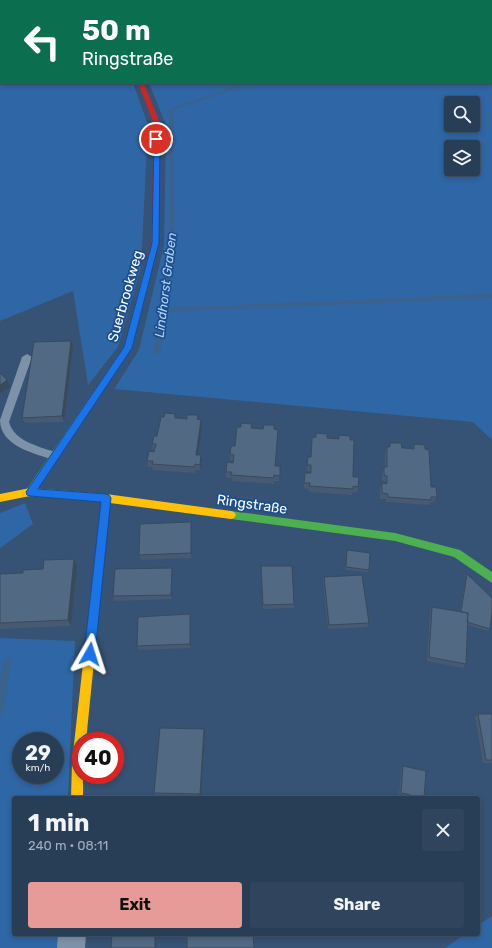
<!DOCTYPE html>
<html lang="en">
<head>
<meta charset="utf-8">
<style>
  body { margin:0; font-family:Rubik,sans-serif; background:#30455d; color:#f1f3f6; height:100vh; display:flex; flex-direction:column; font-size:15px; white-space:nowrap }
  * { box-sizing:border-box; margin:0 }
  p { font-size:13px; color:#a5aeba }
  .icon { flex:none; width:22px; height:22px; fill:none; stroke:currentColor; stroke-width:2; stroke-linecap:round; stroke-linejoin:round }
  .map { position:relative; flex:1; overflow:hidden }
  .side { position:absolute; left:12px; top:796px; width:468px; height:140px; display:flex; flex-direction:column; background:#283e57; border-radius:4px; box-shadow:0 2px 6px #0003,0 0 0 1px #44576d }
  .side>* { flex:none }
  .top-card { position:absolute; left:0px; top:0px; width:492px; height:84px; box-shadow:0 2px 6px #0003,0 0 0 1px #44576d; background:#0b6e4f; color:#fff; overflow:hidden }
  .tools { position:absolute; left:444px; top:96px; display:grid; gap:8px }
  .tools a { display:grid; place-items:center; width:36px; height:36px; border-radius:4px; background:#283e57; box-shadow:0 2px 6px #0003,0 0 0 1px #44576d; font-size:20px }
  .speed { position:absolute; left:12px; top:732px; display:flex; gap:8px; font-size:20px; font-weight:700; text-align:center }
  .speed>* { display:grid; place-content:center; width:52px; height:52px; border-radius:50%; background:#283e57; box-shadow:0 2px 6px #0003,0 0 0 1px #44576d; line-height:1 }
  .speed small { font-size:10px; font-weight:400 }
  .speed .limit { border:6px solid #d22; background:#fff; color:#111 }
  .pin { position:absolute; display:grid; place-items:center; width:34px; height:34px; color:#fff; margin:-17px; border:2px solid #fff; border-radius:50%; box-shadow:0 1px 4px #0007 }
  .me { position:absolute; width:44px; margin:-22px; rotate:6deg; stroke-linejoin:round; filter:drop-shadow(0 0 3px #0008) }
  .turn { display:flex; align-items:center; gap:14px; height:84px; padding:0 16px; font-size:18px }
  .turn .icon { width:52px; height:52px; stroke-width:2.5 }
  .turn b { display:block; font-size:28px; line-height:34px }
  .round { display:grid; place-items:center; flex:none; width:42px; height:42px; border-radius:4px; background:#30455d }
  .head { display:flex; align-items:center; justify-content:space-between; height:68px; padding:0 16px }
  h1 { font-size:24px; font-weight:700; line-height:30px }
  .action { display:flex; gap:8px; margin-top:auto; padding:8px 16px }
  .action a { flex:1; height:46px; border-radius:4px; background:#e69b98; color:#111; font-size:16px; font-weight:700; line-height:46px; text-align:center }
  .action a+a { background:#30455d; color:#f1f3f6 }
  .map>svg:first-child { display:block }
  .green { fill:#2f66a5; fill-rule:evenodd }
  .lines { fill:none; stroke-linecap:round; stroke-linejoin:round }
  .stream { fill:#3b618d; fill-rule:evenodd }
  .lane { fill:#7d92a8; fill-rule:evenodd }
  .street { fill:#7d92a8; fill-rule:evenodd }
  .fast { fill:#4caf50; fill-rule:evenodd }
  .slow { fill:#ffc107; fill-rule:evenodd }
  .jam { fill:#c62828; fill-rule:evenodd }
  .wall { fill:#475a72 }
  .shaded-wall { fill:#394a5c }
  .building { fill:#526984; stroke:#394a5c }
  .route { fill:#1a73e8; stroke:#114b97 }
  .labels { text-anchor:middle; stroke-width:3.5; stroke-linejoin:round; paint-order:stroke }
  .far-water-label { font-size:13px; font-style:italic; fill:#b5d3f5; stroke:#1b4f8f }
  .street-label { font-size:14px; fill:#fff; stroke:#1b4f8f }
</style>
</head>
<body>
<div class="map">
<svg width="492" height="948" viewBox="0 0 492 948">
  <rect width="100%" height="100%" fill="#365274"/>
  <path class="green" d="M 0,0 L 84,1 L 1,1 L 1,83 L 133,83 L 148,125 L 141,267 L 118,347 L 88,385 L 73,291 L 0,321 Z
    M 98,0 L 492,0 L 492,440 L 473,422 L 114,389 L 139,350 L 164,245 L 166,125 L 149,83 L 491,83 L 491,1 ZM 451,103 L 473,103 L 473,125 L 451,125 ZM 451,147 L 473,147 L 473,169 L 451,169 Z
    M 25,503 L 33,524 L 0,548 L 0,513 Z
    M 0,638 L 75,641 L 68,798 L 14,798 L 14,934 L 63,934 L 62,948 L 0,948 ZM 21,741 L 55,741 L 55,775 L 21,775 Z
    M 492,916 L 492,948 L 445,948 L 465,934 L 478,934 L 478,925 Z"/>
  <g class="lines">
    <path class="stream" d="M 245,0 L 249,0 L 250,1 L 246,1 Z
      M 245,83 L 252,83 L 173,110 L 175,243 L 166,308 L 492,294 L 492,298 L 166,312 L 160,352 L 159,354 L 155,354 L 154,352 L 169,243 L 169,109 Z
      M 7,658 L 10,659 L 11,662 L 4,711 L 3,714 L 0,715 L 0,682 L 3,662 L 4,659 Z"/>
    <path class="lane" d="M 27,354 L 32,357 L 9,422 C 14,442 41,447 58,453 L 60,456 L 58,459 L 55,460 C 35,454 0,446 0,420 L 22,357 Z"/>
    <path class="street" d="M 85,0 L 97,0 L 98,1 L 86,1 Z
      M 58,934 L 86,934 L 85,948 L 57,948 Z"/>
    <path class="fast" d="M 147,272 L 151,275 L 132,348 L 33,495 L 30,496 L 27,495 L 25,492 L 27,489 L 124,347 L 143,275 Z
      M 231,511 L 395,533 L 460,550 L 492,572 L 492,583 L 454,557 L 395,541 L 231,519 L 228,518 L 226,515 L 228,512 Z"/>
    <path class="slow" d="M 30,488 L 106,494 L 231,511 L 234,512 L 236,515 L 234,518 L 231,519 L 110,503 L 86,741 L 81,741 L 81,775 L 83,775 L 83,798 L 71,798 L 72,762 L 101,502 L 30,496 L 0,502 L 0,494 Z"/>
    <path class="jam" d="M 138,83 L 144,83 L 160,124 L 159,243 L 151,275 L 147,278 L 143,275 L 151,243 L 154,124 Z"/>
  </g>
  <path class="wall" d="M 73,348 L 64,422 L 25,423 L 22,418 Z
    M 175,414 L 176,418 L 187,419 L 198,415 L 198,419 L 202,425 L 197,455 L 202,461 L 200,470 L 195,470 L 195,473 L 153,470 L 152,467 L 148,467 L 147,461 L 154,452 L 155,450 L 153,450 L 152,444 L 157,436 L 164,417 Z
    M 252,424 L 252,428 L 274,429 L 275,466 L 280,466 L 279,481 L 274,481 L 274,484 L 232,481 L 232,478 L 226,478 L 226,472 L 233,463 L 233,460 L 230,460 L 230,454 L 235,446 L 241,427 Z
    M 339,435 L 350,440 L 353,477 L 358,487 L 357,492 L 353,492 L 352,495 L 309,492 L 309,489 L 304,488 L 304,478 L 305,473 L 310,473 L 310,471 L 307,471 L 307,462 L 308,457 L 311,457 L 312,438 L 338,439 Z
    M 390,443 L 402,448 L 412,449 L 414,444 L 425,449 L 431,487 L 437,497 L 434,502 L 431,502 L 429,505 L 386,502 L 386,499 L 380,499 L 380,489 L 382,483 L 386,484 L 386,481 L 382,481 L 382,472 L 384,467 L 385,467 L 385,452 L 387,447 L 389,447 Z
    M 191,527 L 192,558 L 141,560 L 139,555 Z
    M 347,550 L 369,570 L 368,572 L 345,570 Z
    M 74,559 L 77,566 L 71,626 L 0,629 L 0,574 L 23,573 L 43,569 Z
    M 261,566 L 294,604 L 294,608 L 263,609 Z
    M 172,568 L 172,599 L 114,601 L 113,596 Z
    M 467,574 L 490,629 L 488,631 L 467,625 L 466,664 L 463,668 L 427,661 L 430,611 L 432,607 L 460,612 L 466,577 Z
    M 324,577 L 369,623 L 367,627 L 328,629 L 323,581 Z
    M 190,619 L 191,648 L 139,650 L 137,646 Z
    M 478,714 L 492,714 L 492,763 L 483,763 L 475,717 Z
    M 204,729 L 205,733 L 201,797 L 155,795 L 154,793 Z
    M 403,766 L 424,798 L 415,798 L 399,794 L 402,767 Z"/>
  <path class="shaded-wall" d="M 127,0 L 143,0 L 143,1 L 127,1 Z
    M 71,341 L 73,348 L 64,422 L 62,416 Z
    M 7,380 L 10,387 L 0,393 L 0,385 Z
    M 201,420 L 202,425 L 197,461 L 196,455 Z
    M 201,455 L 202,461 L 200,470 L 200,465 Z
    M 191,522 L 191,527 L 192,558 L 191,553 Z
    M 74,559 L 77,566 L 71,626 L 68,620 Z
    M 172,568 L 172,599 L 171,595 Z
    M 190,614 L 190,619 L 191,648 L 190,644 Z
    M 204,729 L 205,733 L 201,797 L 200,794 Z
    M 155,934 L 156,934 L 156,948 L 155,948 Z"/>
  <path class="building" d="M 71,341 L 62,416 L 22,418 L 34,342 Z
    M 0,373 L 7,380 L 0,385 Z
    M 165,413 L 175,414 L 175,418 L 178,418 L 187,419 L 187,415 L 198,415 L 197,419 L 201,420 L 196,455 L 201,455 L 200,465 L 195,464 L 194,467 L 152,464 L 153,461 L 147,461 L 149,451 L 154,452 L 156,444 L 152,444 L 154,436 L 157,436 L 161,417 L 164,417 Z
    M 241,423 L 252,424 L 251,428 L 263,429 L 264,425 L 274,425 L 274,429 L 278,430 L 275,466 L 280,466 L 280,476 L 274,475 L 274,478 L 231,475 L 232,472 L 226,472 L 227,462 L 233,463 L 234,455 L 230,454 L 231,446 L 235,446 L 237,427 L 241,427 Z
    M 316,433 L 327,434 L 327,438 L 339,439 L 339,435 L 350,436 L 350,440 L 354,440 L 353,477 L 359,477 L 358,487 L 353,486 L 353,489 L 309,486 L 310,483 L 304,483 L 305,473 L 311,473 L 311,465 L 307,465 L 308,457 L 311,457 L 312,438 L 316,437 Z
    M 390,443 L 401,443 L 402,448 L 405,448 L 414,449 L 414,444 L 425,445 L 425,449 L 429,450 L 431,487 L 436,487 L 437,497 L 431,497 L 431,500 L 388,497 L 388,494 L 382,493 L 382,483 L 387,484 L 387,476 L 384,475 L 384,467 L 387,467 L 387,447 L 390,447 Z
    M 191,522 L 191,553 L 139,555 L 140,524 Z
    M 347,550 L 370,553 L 369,570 L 346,567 Z
    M 74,559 L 68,620 L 0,623 L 0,574 L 23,573 L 23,570 L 43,569 L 44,560 Z
    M 261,566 L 292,566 L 294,604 L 263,605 Z
    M 172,568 L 171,595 L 113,596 L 115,569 Z
    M 467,574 L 492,598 L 492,612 L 490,629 L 467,622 L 468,613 L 461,612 Z
    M 362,575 L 369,623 L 329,625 L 324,577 Z
    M 432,607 L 468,613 L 466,664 L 429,657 Z
    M 190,614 L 190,644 L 137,646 L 138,617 Z
    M 478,714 L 492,714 L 492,760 L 486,760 Z
    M 160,728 L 204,729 L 200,794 L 154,793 Z
    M 403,766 L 426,771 L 424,798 L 401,793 Z
    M 112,934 L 155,934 L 155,948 L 111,948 Z
    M 187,934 L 253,934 L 254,948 L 187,948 Z"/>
  <path class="route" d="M 154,137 L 160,139 L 159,243 L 132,348 L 38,489 L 106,494 L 109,495 L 111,498 L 95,654 L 93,657 L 90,659 L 86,657 L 84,654 L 101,502 L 30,496 L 27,495 L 26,492 L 124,347 L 152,243 Z"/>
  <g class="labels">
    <g class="far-water-label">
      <text transform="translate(165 285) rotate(-83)" y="5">Lindhorst Graben</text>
    </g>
    <g class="street-label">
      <text transform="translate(125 296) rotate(-74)" y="5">Suerbrookweg</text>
      <text transform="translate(252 504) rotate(8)" y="5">Ringstraße</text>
    </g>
  </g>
</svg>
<div class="tools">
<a><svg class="icon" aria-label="search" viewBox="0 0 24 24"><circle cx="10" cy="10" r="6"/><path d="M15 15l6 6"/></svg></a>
<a><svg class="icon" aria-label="layers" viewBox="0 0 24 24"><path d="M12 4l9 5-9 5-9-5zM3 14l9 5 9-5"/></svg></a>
</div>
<div class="speed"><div>29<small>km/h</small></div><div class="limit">40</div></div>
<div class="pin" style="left:156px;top:139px;background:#d93025"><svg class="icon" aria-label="arrive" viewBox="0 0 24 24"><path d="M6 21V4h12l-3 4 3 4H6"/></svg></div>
<svg class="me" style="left:90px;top:654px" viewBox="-20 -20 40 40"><path d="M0-17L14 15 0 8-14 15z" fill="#1a73e8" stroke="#fff" stroke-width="4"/></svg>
<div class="top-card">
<div class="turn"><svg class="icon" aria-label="left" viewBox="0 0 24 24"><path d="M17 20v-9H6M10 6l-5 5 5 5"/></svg><div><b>50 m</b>Ringstraße</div></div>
</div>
<section class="side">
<div class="head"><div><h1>1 min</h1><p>240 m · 08:11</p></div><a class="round"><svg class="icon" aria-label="close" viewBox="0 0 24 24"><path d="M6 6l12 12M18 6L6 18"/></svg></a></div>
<div class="action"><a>Exit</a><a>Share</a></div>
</section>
</div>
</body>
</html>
